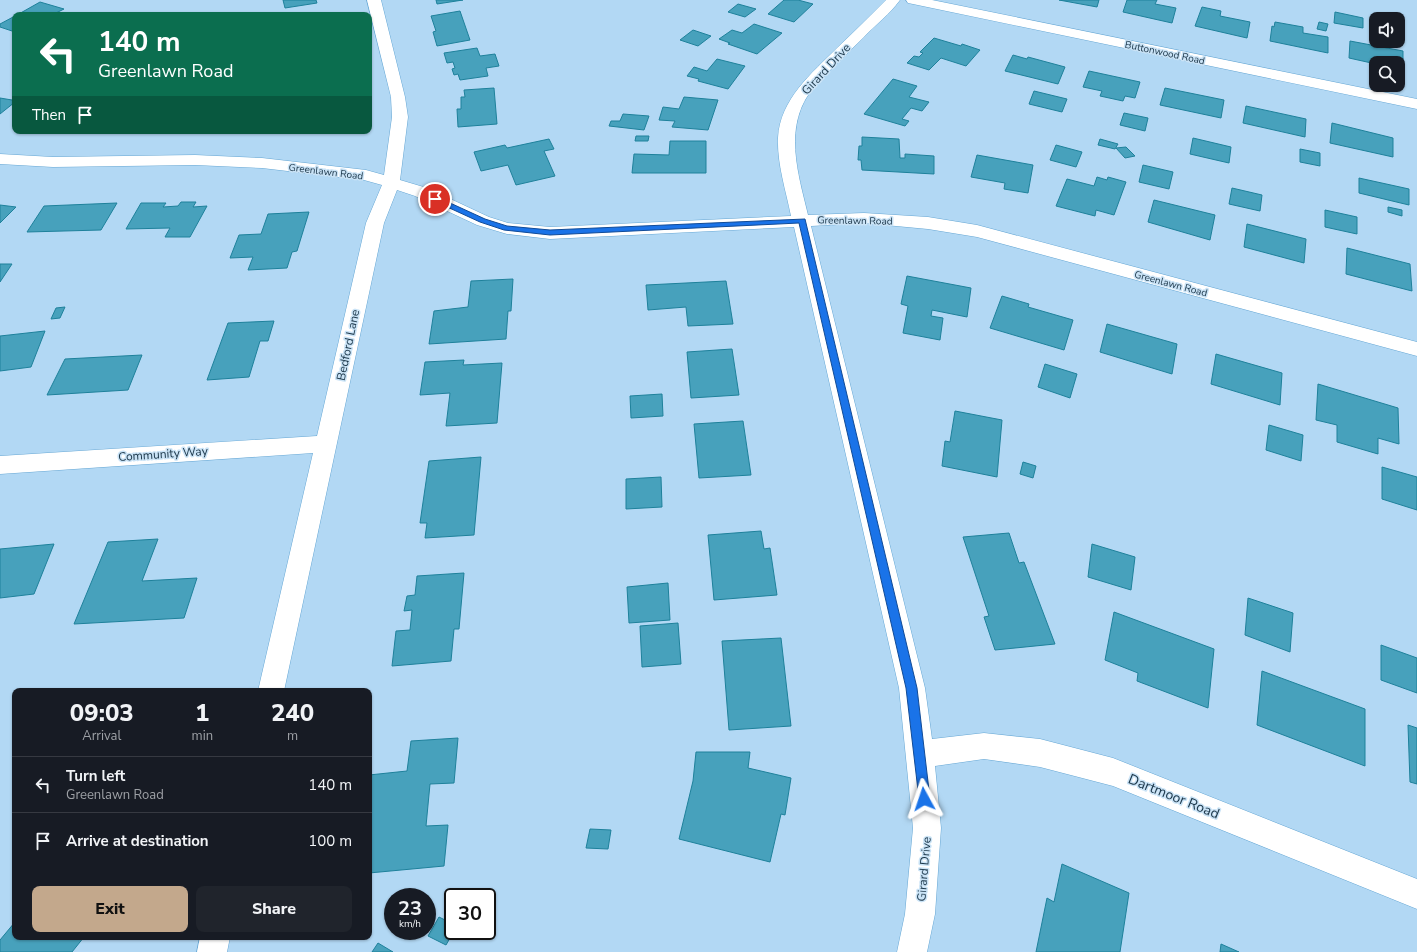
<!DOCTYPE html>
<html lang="en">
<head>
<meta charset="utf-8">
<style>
  body { margin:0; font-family:"Nunito Sans",sans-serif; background:#20242c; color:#f1f3f6; height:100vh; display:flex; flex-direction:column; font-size:15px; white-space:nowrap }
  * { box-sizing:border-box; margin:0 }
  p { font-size:13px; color:#9ea1a6 }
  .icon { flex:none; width:22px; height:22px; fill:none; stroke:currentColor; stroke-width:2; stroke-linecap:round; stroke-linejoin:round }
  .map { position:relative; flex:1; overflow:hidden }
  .side { position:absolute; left:12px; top:688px; width:360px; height:252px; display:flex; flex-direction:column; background:#171b24; border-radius:8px; box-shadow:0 1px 3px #0004 }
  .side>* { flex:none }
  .guide { position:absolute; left:12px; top:12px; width:360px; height:122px; border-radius:8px; box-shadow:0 1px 3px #0004; background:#0b6e4f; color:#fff; overflow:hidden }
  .fabs { position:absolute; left:1369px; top:12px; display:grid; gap:8px }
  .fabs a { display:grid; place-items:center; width:36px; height:36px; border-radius:8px; background:#171b24; box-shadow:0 1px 3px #0004; font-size:20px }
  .speed { position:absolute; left:384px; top:888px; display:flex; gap:8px; font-size:20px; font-weight:700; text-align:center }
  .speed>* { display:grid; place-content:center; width:52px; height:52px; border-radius:50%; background:#171b24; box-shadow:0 1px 3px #0004; line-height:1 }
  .speed small { font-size:10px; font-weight:400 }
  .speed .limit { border:2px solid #111; border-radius:6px; background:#fff; color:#111 }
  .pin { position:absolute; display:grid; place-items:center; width:34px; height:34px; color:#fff; margin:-17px; border:2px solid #fff; border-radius:50%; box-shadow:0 1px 4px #0007 }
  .me { position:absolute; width:44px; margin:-22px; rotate:355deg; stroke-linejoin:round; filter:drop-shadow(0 0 3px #0008) }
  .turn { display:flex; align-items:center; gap:14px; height:84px; padding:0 20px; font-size:18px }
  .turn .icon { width:52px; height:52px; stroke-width:2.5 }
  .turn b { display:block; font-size:28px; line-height:34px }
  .then { display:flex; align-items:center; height:38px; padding:0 20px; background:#0003; gap:8px; font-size:15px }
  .eta { display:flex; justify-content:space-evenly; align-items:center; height:68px; text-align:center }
  .eta b { font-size:24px; font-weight:800; line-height:28px }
  .action { display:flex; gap:8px; margin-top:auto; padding:8px 20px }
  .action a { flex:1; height:46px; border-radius:8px; background:#c3a88c; color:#111; font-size:16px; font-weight:800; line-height:46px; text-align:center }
  .action a+a { background:#20242c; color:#f1f3f6 }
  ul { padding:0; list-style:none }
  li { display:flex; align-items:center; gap:12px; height:56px; padding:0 20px; border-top:1px solid #363941 }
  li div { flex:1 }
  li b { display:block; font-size:15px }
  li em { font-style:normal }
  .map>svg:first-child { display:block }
  .building { fill:#47a1bc; stroke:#1e819b }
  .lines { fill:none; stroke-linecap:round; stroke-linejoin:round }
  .minor-casing { stroke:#66a7d4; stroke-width:1 }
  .minor { fill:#fff; fill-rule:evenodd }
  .route { fill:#1a73e8; stroke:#114b97 }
  .labels { text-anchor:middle; stroke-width:3; stroke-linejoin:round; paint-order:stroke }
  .far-street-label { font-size:10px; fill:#1b3649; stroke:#cae3f6 }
  .street-label { font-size:12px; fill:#1b3649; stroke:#cae3f6 }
  .near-street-label { font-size:14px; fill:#1b3649; stroke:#cae3f6 }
</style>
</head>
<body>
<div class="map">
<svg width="1417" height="952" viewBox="0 0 1417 952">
  <rect width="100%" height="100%" fill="#b2d8f4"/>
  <path class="building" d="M 283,0 L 316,0 L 317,3 L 285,8 Z
    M 436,0 L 463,0 L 437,4 Z
    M 784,0 L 798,0 L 813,4 L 794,22 L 768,14 Z
    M 1059,0 L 1099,0 L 1097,7 Z
    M 1127,0 L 1157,0 L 1155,4 L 1176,8 L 1172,23 L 1123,12 Z
    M 40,2 L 64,9 L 52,15 L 17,15 Z
    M 738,4 L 756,9 L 745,17 L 728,12 Z
    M 1202,7 L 1221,11 L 1220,16 L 1250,22 L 1247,38 L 1195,26 Z
    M 460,11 L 470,40 L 437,46 L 433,32 L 436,31 L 431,16 Z
    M 1335,12 L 1363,18 L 1363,28 L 1334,23 Z
    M 15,16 L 15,32 L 0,27 L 0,24 Z
    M 1275,22 L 1303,27 L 1303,33 L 1328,37 L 1328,53 L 1270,41 L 1272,26 L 1274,27 Z
    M 1319,22 L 1328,24 L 1326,31 L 1317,29 Z
    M 754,24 L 782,33 L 757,54 L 728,44 L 730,43 L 719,39 L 732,30 L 742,33 Z
    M 693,30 L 711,36 L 698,46 L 680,40 Z
    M 934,38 L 961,46 L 962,44 L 980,50 L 966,66 L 941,58 L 929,70 L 907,63 L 914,56 L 919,57 L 923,53 L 920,52 Z
    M 1350,41 L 1403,51 L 1403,68 L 1398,67 L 1398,63 L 1376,64 L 1349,58 Z
    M 477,48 L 480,56 L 495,54 L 499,66 L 486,68 L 488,76 L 460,80 L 458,74 L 454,75 L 452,69 L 455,68 L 453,62 L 447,63 L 444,53 Z
    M 1013,55 L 1027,59 L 1028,57 L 1065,67 L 1058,84 L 1005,71 Z
    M 717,59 L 745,66 L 728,89 L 698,81 L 699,79 L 687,76 L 694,67 L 707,71 Z
    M 1089,71 L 1140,82 L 1135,98 L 1125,96 L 1123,101 L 1100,96 L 1102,91 L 1083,87 Z
    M 893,79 L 917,86 L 909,97 L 929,102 L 922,111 L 911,108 L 902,119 L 909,121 L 905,126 L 864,114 Z
    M 494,88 L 497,124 L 458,127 L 457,109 L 461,109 L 461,97 L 465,97 L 464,90 Z
    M 1165,88 L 1224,100 L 1221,118 L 1160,105 Z
    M 1034,91 L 1067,99 L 1062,112 L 1029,104 Z
    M 684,97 L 718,100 L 708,130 L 672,127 L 675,121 L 659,120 L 663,107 L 679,109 Z
    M 0,98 L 12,100 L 15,99 L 15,102 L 0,114 Z
    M 1246,106 L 1306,119 L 1305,137 L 1243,123 Z
    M 1124,113 L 1148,118 L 1145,131 L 1120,125 Z
    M 623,114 L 649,116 L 644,130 L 609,126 L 611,121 L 620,121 Z
    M 1332,123 L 1393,138 L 1393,157 L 1330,143 Z
    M 636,136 L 649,136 L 648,141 L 635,141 Z
    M 862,137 L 899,139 L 900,158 L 905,158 L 905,154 L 934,156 L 934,174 L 862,170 L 861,160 L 858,160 L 859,146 L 862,146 Z
    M 1193,138 L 1231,147 L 1229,163 L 1190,154 Z
    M 549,139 L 554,149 L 544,151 L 555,176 L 516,185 L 508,165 L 481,171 L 474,152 L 505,145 L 507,148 Z
    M 1100,139 L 1118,144 L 1115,149 L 1098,145 Z
    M 670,141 L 706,141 L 706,173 L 632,173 L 634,154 L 669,155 Z
    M 1056,145 L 1082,152 L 1076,167 L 1050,160 Z
    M 1126,147 L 1135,156 L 1125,158 L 1116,148 Z
    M 1300,149 L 1320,153 L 1320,166 L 1300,162 Z
    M 977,155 L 1033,165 L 1028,193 L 1004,189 L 1005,183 L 971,177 Z
    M 1143,165 L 1173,172 L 1169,189 L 1139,182 Z
    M 1097,177 L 1107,180 L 1108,177 L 1126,182 L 1114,215 L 1096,210 L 1095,216 L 1056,206 L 1067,179 L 1094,186 Z
    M 1359,178 L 1409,189 L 1409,205 L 1359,193 Z
    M 1232,188 L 1262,195 L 1260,211 L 1229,204 Z
    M 1154,200 L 1215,215 L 1210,240 L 1148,222 Z
    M 181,202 L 196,202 L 193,207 L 207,206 L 190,237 L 165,237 L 170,228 L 126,229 L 141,203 L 166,203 L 163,207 L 178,206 Z
    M 117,203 L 101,230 L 27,232 L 44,206 Z
    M 0,205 L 16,207 L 0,223 Z
    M 1388,207 L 1402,210 L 1402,216 L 1388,212 Z
    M 1325,210 L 1357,217 L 1357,234 L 1325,227 Z
    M 309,212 L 297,251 L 292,252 L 287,268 L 248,270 L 253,257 L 230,258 L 239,235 L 261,234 L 268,214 Z
    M 1247,224 L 1306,239 L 1304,263 L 1244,247 Z
    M 1347,248 L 1410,264 L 1412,291 L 1346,274 Z
    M 0,264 L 12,264 L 0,282 Z
    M 907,276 L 971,288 L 967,317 L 932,310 L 931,316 L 943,318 L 940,340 L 903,333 L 908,306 L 901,304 Z
    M 513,279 L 511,311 L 508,311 L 506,339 L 429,344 L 434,311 L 468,307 L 471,281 Z
    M 726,281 L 733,324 L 688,326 L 686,307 L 648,310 L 646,285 Z
    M 1002,296 L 1029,304 L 1028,307 L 1073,320 L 1064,350 L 990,328 Z
    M 65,307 L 60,318 L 51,319 L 56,308 Z
    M 274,321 L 268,341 L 260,341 L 249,377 L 207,380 L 228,323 Z
    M 1107,324 L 1177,344 L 1172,374 L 1100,352 Z
    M 45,331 L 31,367 L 0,371 L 0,336 Z
    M 732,349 L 739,395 L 691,398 L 687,352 Z
    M 1216,354 L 1282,373 L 1280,405 L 1211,384 Z
    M 142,355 L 128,390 L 47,395 L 65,359 Z
    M 464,360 L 463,365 L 502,363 L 497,423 L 446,426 L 450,393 L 420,395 L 425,362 Z
    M 1045,364 L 1077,374 L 1070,398 L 1038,387 Z
    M 1318,384 L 1398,408 L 1399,444 L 1378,438 L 1378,454 L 1337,442 L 1337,425 L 1316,420 Z
    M 662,394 L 663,416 L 631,418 L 630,396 Z
    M 955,411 L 1002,420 L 997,477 L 942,466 L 945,441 L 950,442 Z
    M 743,421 L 751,475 L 699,478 L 694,424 Z
    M 1269,425 L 1303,435 L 1301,461 L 1266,450 Z
    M 481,457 L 474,535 L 425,538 L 427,523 L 420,523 L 429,461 Z
    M 1023,462 L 1036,466 L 1033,478 L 1020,474 Z
    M 1382,467 L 1417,477 L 1417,510 L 1382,499 Z
    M 661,477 L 662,507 L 626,509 L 626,479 Z
    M 761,531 L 764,549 L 770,548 L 777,595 L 714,600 L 708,535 Z
    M 1009,533 L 1019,563 L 1024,562 L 1055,644 L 995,650 L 984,617 L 989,616 L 963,537 Z
    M 158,539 L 142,581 L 197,578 L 184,618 L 74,624 L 108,542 Z
    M 54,544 L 34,594 L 0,598 L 0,549 Z
    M 1092,544 L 1135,557 L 1131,590 L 1088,577 Z
    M 464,573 L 459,629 L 454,629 L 451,661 L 392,666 L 396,631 L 410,630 L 412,610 L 404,611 L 407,596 L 415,595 L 417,576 Z
    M 668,583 L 670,620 L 629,623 L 627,587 Z
    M 1248,598 L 1293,613 L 1290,652 L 1245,635 Z
    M 1114,612 L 1214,649 L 1208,708 L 1137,681 L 1138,673 L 1105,660 Z
    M 678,623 L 681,664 L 642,667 L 640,626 Z
    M 781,638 L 791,726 L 729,730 L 722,641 Z
    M 1381,645 L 1417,658 L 1417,693 L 1381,680 Z
    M 1262,671 L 1365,709 L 1365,766 L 1257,725 Z
    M 1408,725 L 1417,728 L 1417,784 L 1410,782 Z
    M 458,738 L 454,783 L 430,784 L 426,826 L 448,825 L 444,866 L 369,873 L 369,775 L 407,771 L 411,741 Z
    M 696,752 L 750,752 L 748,768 L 791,778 L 785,815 L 781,814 L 770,862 L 679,839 L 693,781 Z
    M 590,829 L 611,830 L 608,849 L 586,848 Z
    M 1062,864 L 1129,893 L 1120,952 L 1036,952 L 1047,898 L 1054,902 Z
    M 439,917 L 453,924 L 454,931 L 446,945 L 428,936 Z
    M 15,922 L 15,937 L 84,937 L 72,952 L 0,952 L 0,940 Z
    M 378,943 L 393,952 L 372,952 Z
    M 1221,944 L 1239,952 L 1220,952 Z"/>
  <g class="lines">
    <defs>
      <path id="minor" d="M 367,0 L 381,0 L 405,97 L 408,117 L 400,180 L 427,188 L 489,217 L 508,223 L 550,227 L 791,216 C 786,191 777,164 778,138 C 780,99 812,73 837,48 C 854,32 870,16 886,0 L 900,0 C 890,14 875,25 864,37 C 847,54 829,70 814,87 C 782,125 798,173 808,215 L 864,213 L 928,217 L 977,225 L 1417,342 L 1417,356 L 977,237 L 928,229 L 864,223 L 811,226 L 925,688 L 932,739 L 984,733 L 1040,739 L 1113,758 L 1417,879 L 1417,909 L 1113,786 L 1040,767 L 984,759 L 935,766 L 941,828 L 935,914 L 927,952 L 897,952 L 905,914 L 913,828 L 899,688 L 794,227 L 550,239 L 507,234 L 477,225 L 415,196 L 397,190 L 384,223 L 284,691 L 258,691 L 313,453 L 0,474 L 0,456 L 317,436 L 366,223 L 382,185 L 364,180 L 262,168 L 195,165 L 53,167 L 0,164 L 0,154 L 53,157 L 195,155 L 262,158 L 366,170 L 384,175 L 392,117 L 391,97 Z
        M 906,0 L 932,0 L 1417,99 L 1417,109 L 913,4 L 908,3 Z
        M 200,937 L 230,937 L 227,952 L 197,952 Z"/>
    </defs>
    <use href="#minor" class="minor-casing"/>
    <use href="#minor" class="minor"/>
  </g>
  <path class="route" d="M 432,197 L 437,197 L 485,219 L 507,226 L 550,230 L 805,219 L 917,688 L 930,799 L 928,803 L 924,804 L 920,803 L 919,799 L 906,688 L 799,223 L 550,235 L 504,230 L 480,222 L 432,200 Z"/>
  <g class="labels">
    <g class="far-street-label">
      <text transform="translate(1165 52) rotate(12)" y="4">Buttonwood Road</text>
      <text transform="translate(326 171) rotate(7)" y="4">Greenlawn Road</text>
      <text transform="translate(855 220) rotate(1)" y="4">Greenlawn Road</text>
      <text transform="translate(1171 283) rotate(15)" y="4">Greenlawn Road</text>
    </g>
    <g class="street-label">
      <text transform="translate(826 69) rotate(-47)" y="4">Girard Drive</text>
      <text transform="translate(348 345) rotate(-78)" y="4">Bedford Lane</text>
      <text transform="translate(163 454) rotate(-4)" y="4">Community Way</text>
      <text transform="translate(924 869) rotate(-85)" y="4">Girard Drive</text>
    </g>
    <g class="near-street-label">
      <text transform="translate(1174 796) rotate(22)" y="5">Dartmoor Road</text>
    </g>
  </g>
</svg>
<div class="fabs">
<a><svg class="icon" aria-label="sound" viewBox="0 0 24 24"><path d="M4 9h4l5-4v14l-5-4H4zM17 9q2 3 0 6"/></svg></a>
<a><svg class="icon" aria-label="search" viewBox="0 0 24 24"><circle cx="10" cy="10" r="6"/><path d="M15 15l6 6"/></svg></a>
</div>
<div class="speed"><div>23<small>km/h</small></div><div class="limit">30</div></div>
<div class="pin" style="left:435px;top:199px;background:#d93025"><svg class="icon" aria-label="arrive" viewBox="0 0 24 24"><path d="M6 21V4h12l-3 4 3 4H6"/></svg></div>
<svg class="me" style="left:924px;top:799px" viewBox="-20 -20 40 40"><path d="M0-17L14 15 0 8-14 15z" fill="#1a73e8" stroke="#fff" stroke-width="4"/></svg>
<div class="guide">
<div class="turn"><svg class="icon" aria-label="left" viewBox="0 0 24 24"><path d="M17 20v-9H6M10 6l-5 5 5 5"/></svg><div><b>140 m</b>Greenlawn Road</div></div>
<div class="then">Then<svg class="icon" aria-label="arrive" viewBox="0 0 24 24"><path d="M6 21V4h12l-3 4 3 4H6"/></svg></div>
</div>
<section class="side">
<div class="eta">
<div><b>09:03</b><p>Arrival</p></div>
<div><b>1</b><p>min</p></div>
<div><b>240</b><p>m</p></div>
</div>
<ul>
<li><svg class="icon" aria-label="left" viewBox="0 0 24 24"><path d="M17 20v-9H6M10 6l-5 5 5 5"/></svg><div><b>Turn left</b><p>Greenlawn Road</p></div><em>140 m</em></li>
<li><svg class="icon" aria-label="arrive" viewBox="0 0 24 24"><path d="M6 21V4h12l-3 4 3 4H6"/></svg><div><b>Arrive at destination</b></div><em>100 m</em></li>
</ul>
<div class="action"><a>Exit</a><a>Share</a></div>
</section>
</div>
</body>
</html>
